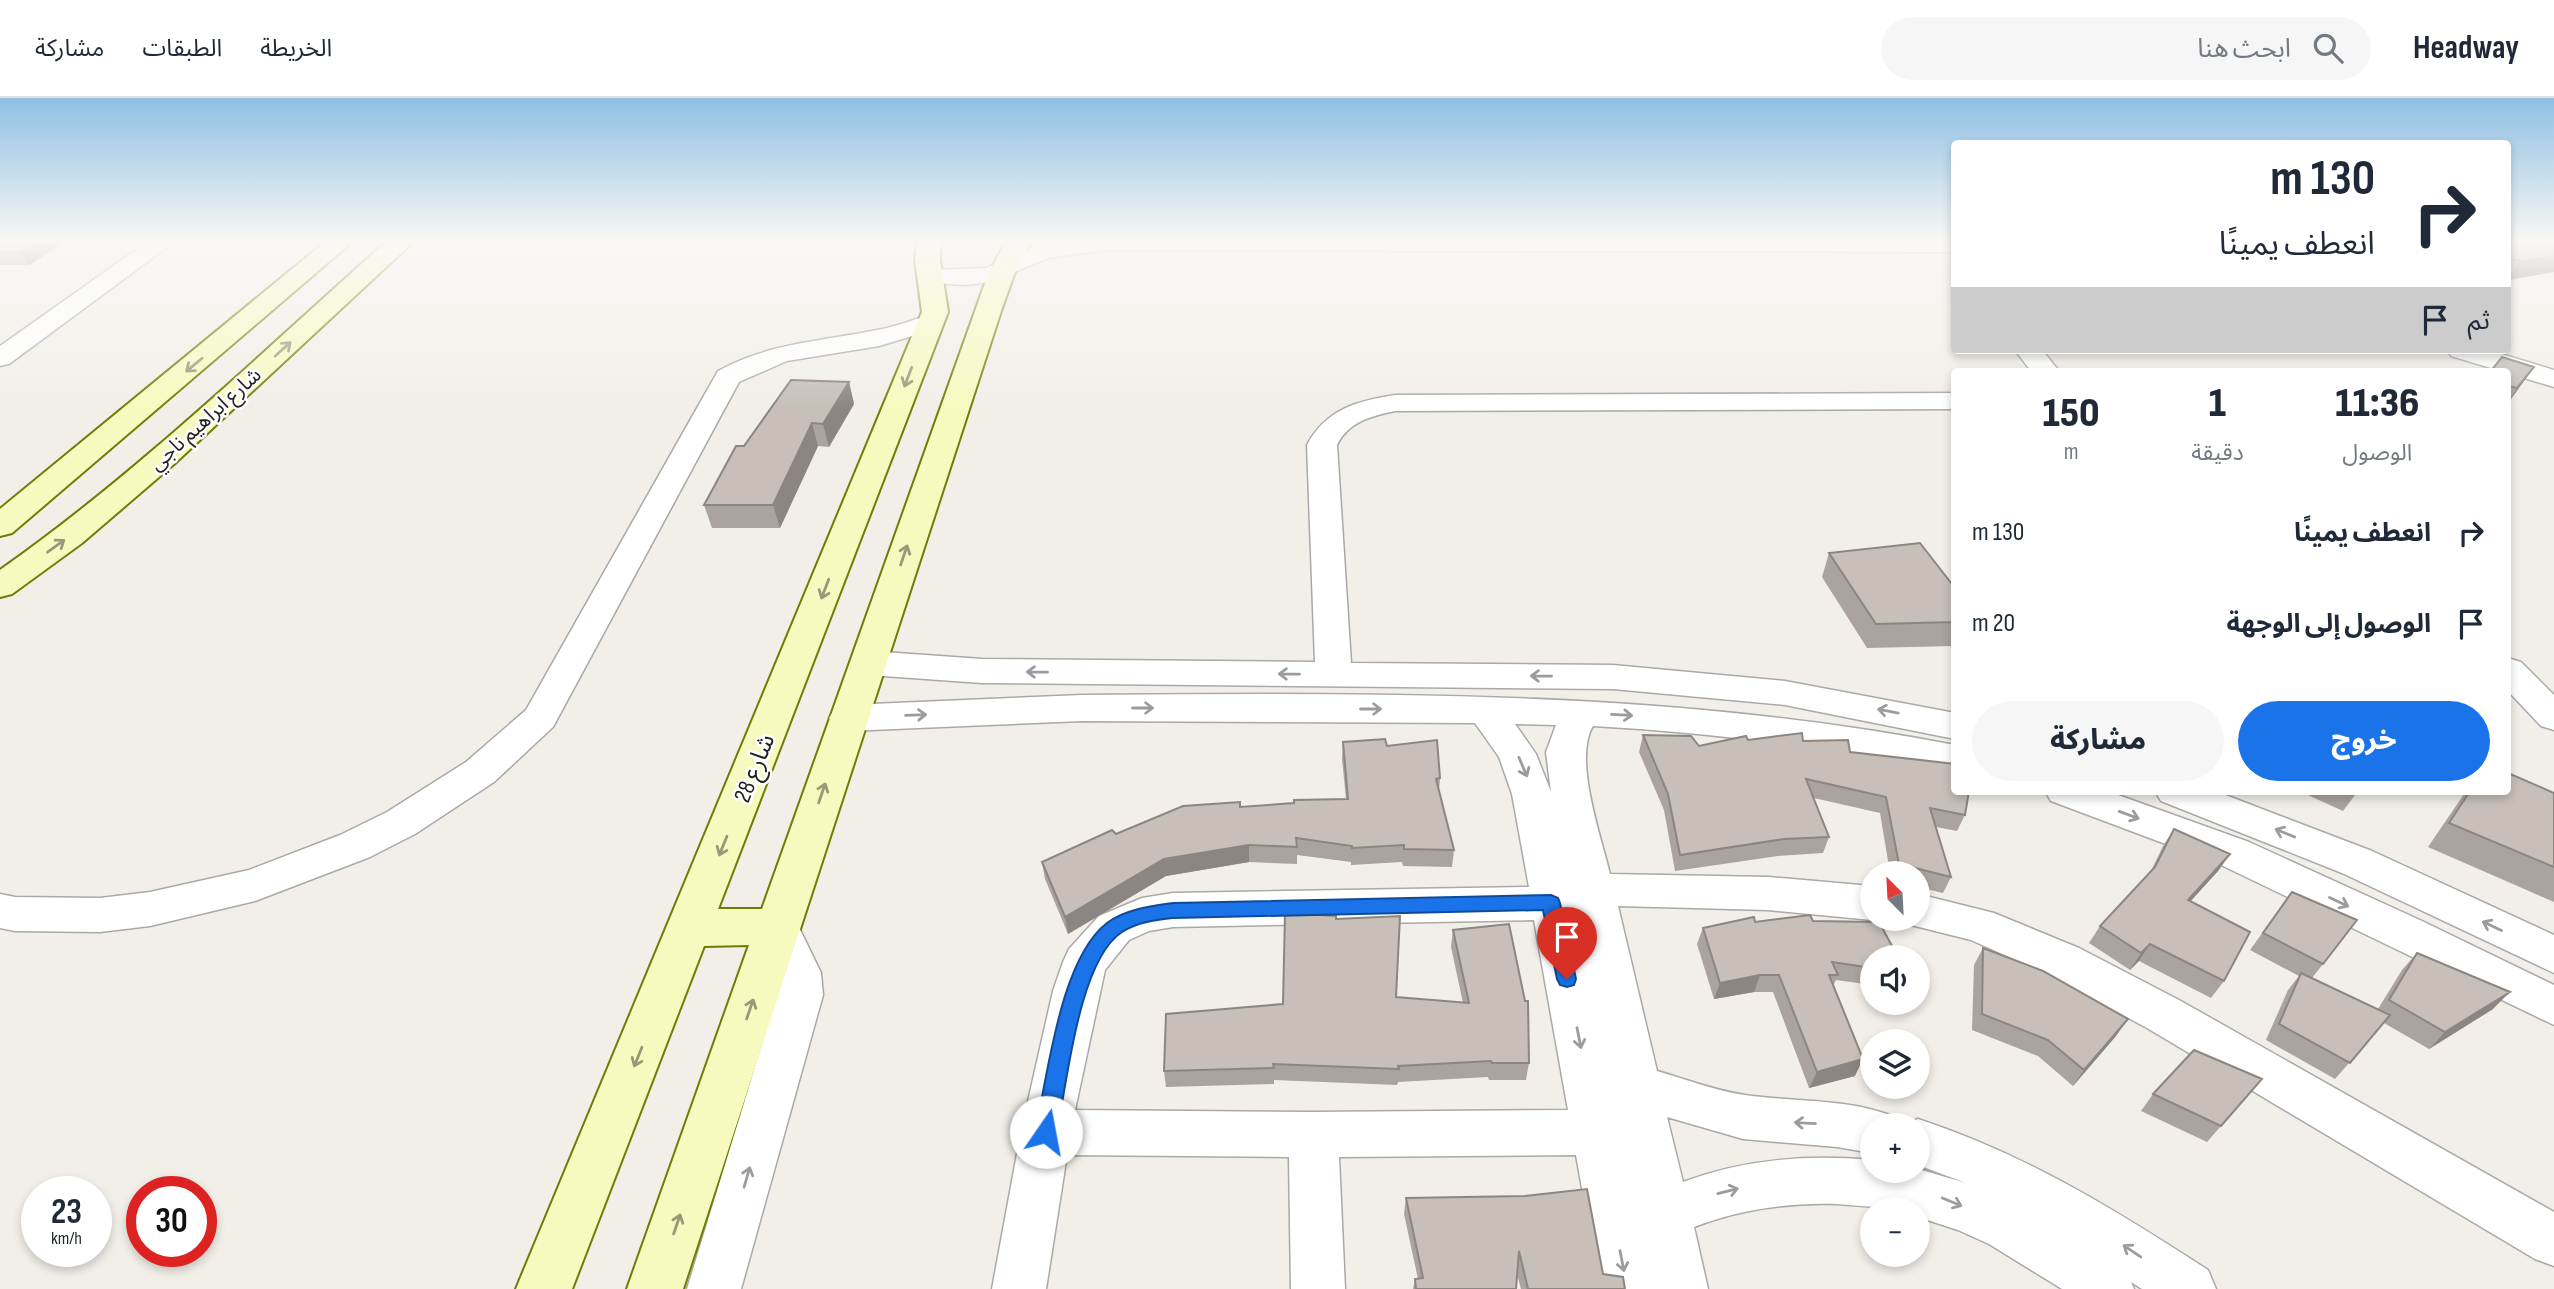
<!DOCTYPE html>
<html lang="ar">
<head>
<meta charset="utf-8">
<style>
  body { margin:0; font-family:"Sofia Sans Condensed","Noto Sans Arabic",sans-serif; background:#f6f6f7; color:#1f2937; direction:rtl; height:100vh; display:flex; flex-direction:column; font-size:26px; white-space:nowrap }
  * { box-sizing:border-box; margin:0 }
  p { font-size:23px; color:#747a83 }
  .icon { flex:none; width:38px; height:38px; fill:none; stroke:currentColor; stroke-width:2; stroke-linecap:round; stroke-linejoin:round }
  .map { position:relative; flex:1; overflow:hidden; direction:ltr }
  .details { position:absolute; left:1951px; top:270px; width:560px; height:427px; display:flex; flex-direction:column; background:#fff; border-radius:7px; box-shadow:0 4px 10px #0003; direction:rtl }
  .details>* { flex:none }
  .hud { position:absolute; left:1951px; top:42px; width:560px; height:214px; border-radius:7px; box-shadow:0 4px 10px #0003; direction:rtl; background:#fff; color:#1f2937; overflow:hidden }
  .needle { width:46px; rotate:336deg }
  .controls { position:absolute; left:1860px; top:763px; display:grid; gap:14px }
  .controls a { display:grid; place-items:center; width:70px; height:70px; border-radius:50%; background:#fff; box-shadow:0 4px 10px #0003; font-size:35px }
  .speed { position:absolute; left:21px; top:1078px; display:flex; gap:14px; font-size:35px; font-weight:700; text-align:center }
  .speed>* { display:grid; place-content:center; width:91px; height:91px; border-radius:50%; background:#fff; box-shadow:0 4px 10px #0003; line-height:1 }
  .speed small { font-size:18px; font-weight:400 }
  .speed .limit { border:10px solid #d22; background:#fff; color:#111 }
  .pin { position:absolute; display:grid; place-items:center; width:60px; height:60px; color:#fff; margin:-72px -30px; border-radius:50% 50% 50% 0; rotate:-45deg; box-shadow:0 0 7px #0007 }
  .pin .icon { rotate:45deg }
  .me { position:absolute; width:77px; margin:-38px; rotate:12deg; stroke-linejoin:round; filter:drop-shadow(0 0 5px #0008) }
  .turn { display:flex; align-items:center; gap:24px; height:147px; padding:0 21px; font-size:32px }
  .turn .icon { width:91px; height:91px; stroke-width:2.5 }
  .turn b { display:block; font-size:49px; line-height:60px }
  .then { display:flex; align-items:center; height:66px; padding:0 21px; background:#0003; gap:14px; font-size:26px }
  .eta { display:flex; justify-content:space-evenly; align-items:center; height:119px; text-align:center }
  .eta b { font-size:42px; font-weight:800; line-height:49px }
  .action { display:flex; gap:14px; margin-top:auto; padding:14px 21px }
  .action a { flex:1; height:80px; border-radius:42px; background:#1a73e8; color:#fff; font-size:28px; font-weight:800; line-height:80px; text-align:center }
  .action a+a { background:#f6f6f7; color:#1f2937 }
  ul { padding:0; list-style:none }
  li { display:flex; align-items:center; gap:21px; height:91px; padding:0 21px }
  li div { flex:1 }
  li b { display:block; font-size:26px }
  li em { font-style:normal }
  header { display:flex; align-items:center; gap:42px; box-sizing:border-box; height:98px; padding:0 35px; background:#fff; border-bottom:2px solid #e0e1e3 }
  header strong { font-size:33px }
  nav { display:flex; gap:38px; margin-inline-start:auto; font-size:24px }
  .search { width:490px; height:63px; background:#f6f6f7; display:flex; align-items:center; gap:18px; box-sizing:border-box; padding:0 24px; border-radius:38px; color:#747a83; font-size:26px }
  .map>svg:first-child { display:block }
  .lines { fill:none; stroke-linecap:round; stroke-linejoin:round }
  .street-casing { stroke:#a9a9a9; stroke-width:3 }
  .secondary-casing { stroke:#707d05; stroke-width:4 }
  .street { fill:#fff; fill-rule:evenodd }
  .secondary { fill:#f7fabf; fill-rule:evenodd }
  .wall { fill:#aba49e }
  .shaded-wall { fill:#8b8681 }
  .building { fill:#c7bfb8; stroke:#8b8681; stroke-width:2 }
  .oneway { stroke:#979978 }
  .oneway2 { stroke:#9c9c9c }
  .route { fill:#1a73e8; stroke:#114b97; stroke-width:2 }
  .labels { text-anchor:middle; stroke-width:5; stroke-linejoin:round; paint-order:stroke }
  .far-street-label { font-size:21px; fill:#222; stroke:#fff }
  .street-label { font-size:24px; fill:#222; stroke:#fff }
</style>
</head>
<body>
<header>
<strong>Headway</strong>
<div class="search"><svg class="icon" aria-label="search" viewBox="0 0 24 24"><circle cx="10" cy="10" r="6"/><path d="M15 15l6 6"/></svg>ابحث هنا</div>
<nav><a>الخريطة</a><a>الطبقات</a><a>مشاركة</a></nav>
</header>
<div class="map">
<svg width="2554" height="1191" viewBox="0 0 2554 1191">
  <rect width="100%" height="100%" fill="#f2efe9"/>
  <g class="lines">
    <defs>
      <path id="street" d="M 147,144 L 174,144 L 9,266 L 0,268 L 0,248 Z
        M 1062,144 L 1955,144 L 1955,154 L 1105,152 L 1048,160 L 991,184 L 965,187 L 922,184 L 919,179 L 922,174 L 931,172 L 986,170 L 1034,149 Z
        M 930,217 L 939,220 L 943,225 L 939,230 L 879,248 L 787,263 L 739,284 L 553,629 L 494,684 L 415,736 L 370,759 L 255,803 L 150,828 L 100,834 L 15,833 L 0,830 L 0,796 L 15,799 L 100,800 L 150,794 L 249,772 L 340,737 L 387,714 L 466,664 L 526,612 L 718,273 C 768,245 823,243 877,232 C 895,229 912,222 930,217 Z
        M 2015,252 L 2042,252 L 2059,273 L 2031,273 Z
        M 2447,252 L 2488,252 L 2554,272 L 2554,289 L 2451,258 Z
        M 1955,295 L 1955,311 L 1395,313 C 1371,318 1348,324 1337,347 L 1351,565 L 1613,567 L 1785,583 L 1955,615 L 1955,641 L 1785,607 L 1613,591 L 982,585 L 869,577 L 856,573 L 851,565 L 856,557 L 869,553 L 982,561 L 1315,564 L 1307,347 C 1326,311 1357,303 1395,297 Z
        M 2508,560 L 2521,564 L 2554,597 L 2554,632 L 2541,628 L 2508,593 Z
        M 1082,597 C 1374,595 1667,591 1955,647 L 1955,675 C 1835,650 1716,635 1593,628 C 1573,661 1601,738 1610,776 L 1768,779 L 1872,788 L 1872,821 L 1875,821 L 1872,822 L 1768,812 L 1618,808 L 1657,973 C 1685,981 1716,993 1745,997 C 1793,1004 1843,1000 1890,1017 L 1894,1027 L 1872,1027 L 1872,1055 L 1837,1049 L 1743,1041 L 1667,1019 L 1683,1084 C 1745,1061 1807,1056 1872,1062 L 1872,1073 L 1918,1071 L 1966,1085 L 1918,1067 L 1918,1027 L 1902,1027 L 1918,1021 C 2027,1057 2112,1110 2208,1172 L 2216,1191 L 2142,1191 L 2131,1184 L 2134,1191 L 2062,1191 L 1989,1146 L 1958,1132 L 1918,1119 L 1918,1111 C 1891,1111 1864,1108 1837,1106 C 1789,1104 1738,1112 1694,1129 L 1708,1191 L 1600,1191 L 1576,1057 L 1339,1059 L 1345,1191 L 1291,1191 L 1289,1059 L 1067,1057 L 1046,1191 L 992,1191 L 1021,1034 L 1053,893 L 1063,864 L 1069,851 L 1099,818 L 1142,800 L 1173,795 L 1529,789 L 1512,696 L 1499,659 L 1475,625 L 1082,623 L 848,633 L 835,629 L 829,620 L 835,611 L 848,607 ZM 1515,626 L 1556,627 L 1546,654 L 1551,694 L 1536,656 ZM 1534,822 L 1568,1012 L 1313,1014 L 1075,1012 L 1105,872 L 1129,842 L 1149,833 L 1173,829 Z
        M 2045,693 L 2107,693 L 2249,744 L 2422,823 L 2554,887 L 2554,927 L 2219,766 L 2051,703 Z
        M 2155,693 L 2215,693 L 2372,753 L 2554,837 L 2554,875 L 2342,775 L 2161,703 Z
        M 1918,796 L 1994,815 L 2079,850 L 2179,902 L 2554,1114 L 2554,1168 L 2535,1161 L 2147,930 L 2047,876 L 1971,842 L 1903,825 L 1901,821 L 1918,821 Z
        M 778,812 L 793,817 L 821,875 L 823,897 L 741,1191 L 687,1191 L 777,897 L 777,875 L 756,829 L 763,817 Z"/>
      <path id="secondary" d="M 325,144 L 352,144 L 12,435 L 0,438 L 0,411 Z
        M 386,144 L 413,144 L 174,366 L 82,445 L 12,496 L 0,499 L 0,472 C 138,375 260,256 386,144 Z
        M 917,144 L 941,144 L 940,162 L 948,214 L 718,811 L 762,811 L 989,174 L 1006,144 L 1030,144 L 1015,174 L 1002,210 L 683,1191 L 627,1191 L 749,847 L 704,848 L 572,1191 L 516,1191 L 922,214 L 915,162 Z"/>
    </defs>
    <use href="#street" class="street-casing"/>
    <use href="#secondary" class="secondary-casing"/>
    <use href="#street" class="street"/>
    <use href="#secondary" class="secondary"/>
  </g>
  <path class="wall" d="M 0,144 L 65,144 L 29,167 L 0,167 Z
    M 2508,144 L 2554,174 L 2508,182 Z
    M 2508,273 L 2524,283 L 2508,305 Z
    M 849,284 L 854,306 L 829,349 L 818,348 L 780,430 L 712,430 L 704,407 L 744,348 Z
    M 1829,455 L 1955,490 L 1955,548 L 1867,550 L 1822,479 Z
    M 1643,637 L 1699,648 L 1748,642 L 1803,643 L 1850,654 L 1965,717 L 1957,733 L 1936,729 L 1951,779 L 1943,795 L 1918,789 L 1918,775 L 1890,775 L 1880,715 L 1814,700 L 1829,739 L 1823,755 L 1778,758 L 1675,773 L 1664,712 L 1639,654 Z
    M 1343,644 L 1387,648 L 1440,680 L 1439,693 L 1454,752 L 1452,769 L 1403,768 L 1402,764 L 1351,767 L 1351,764 L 1297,757 L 1297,766 L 1249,764 L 1166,778 L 1068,836 L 1045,781 L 1042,764 L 1116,736 L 1240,709 L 1346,701 L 1342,661 Z
    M 2299,693 L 2358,693 L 2343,713 Z
    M 2466,693 L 2554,695 L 2554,804 L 2428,749 Z
    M 2174,731 L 2230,756 L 2218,773 L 2190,804 L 2224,883 L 2211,900 L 2139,863 L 2130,872 L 2089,845 L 2100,828 L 2150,775 L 2163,748 Z
    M 2292,794 L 2323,866 L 2312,880 L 2378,911 L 2402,872 L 2417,855 L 2493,911 L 2429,951 L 2384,925 L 2335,981 L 2266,942 L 2288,892 L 2299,878 L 2250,852 Z
    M 1336,821 L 1396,899 L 1463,905 L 1451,849 L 1453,832 L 1529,965 L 1526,982 L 1489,982 L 1488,979 L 1398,984 L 1397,987 L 1274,982 L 1274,986 L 1166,989 L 1164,973 L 1283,906 Z
    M 1813,823 L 1872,859 L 1872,887 L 1836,882 L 1833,888 L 1855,978 L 1809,990 L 1773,894 L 1754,894 L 1714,901 L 1697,846 L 1703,830 L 1755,824 Z
    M 1983,850 L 2116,938 L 2073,988 L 2038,958 L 1972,932 L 1974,867 Z
    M 2262,981 L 2207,1044 L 2141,1013 L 2153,996 Z
    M 1406,1100 L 1603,1176 L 1625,1191 L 1521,1191 L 1517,1176 L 1516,1191 L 1413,1191 L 1415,1181 L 1418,1181 L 1404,1116 Z"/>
  <path class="shaded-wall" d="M 36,144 L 65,144 L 29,167 L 20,154 Z
    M 2554,158 L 2554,174 L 2508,182 L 2520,163 Z
    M 2534,269 L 2524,283 L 2508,305 L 2517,290 Z
    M 849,284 L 854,306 L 829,349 L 823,326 Z
    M 812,325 L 818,348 L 780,430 L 773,407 Z
    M 1249,747 L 1249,764 L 1166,778 L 1068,836 L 1065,819 L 1164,761 Z
    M 2230,756 L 2218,773 L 2176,819 L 2188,802 Z
    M 2150,846 L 2139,863 L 2130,872 L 2141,855 Z
    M 1760,877 L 1754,894 L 1714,901 L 1720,885 Z
    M 2510,894 L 2493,911 L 2429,951 L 2445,934 Z
    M 2128,921 L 2116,938 L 2073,988 L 2084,972 Z
    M 1863,961 L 1855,978 L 1809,990 L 1817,974 Z"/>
  <path class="building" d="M 0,144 L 36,144 L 20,154 L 0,154 Z
    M 2508,144 L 2554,144 L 2554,158 L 2520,163 L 2508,160 Z
    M 2502,259 L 2534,269 L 2517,290 L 2508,288 L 2508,273 L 2491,273 Z
    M 791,282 L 849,284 L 823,326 L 812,325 L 773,407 L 704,407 L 736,348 L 744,348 Z
    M 1920,445 L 1955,490 L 1955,524 L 1876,526 L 1829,455 Z
    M 1802,635 L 1803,643 L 1848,642 L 1850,654 L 1955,666 L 1955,693 L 1969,693 L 1965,717 L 1930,710 L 1951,779 L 1899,766 L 1886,699 L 1806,681 L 1829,739 L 1784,741 L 1680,757 L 1668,696 L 1643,637 L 1691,638 L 1699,648 L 1746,638 L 1748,642 Z
    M 1385,641 L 1387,648 L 1437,642 L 1440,680 L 1436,681 L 1454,752 L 1404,751 L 1404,747 L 1352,750 L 1352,748 L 1296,740 L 1297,749 L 1249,747 L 1164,761 L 1065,819 L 1042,764 L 1112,732 L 1116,736 L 1183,708 L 1240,704 L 1240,709 L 1294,705 L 1294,702 L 1348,701 L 1343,644 Z
    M 2508,675 L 2554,695 L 2554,769 L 2449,725 L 2470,693 L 2508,693 Z
    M 2174,731 L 2230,756 L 2188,802 L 2250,834 L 2224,883 L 2150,846 L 2141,855 L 2100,828 L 2155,769 Z
    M 2292,794 L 2357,822 L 2323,866 L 2263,835 Z
    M 1285,815 L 1336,818 L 1336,821 L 1400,818 L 1396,899 L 1469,905 L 1453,832 L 1509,826 L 1525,903 L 1528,903 L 1529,965 L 1492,965 L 1491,963 L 1398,968 L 1399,971 L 1273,966 L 1274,970 L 1164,973 L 1166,916 L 1283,906 Z
    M 1810,817 L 1813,823 L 1879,824 L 1898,859 L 1872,859 L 1872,870 L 1832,864 L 1838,877 L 1829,877 L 1863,961 L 1817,974 L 1779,877 L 1760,877 L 1720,885 L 1703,830 L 1754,819 L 1755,824 Z
    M 1983,850 L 2043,873 L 2128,921 L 2084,972 L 2048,942 L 1982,916 Z
    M 2417,855 L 2510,894 L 2445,934 L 2389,902 Z
    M 2301,875 L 2390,917 L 2350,965 L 2279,926 Z
    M 2194,952 L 2262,981 L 2221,1028 L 2153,996 Z
    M 1587,1091 L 1603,1176 L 1623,1179 L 1625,1191 L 1528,1191 L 1519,1153 L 1516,1191 L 1416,1191 L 1415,1181 L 1423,1180 L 1406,1100 L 1525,1098 Z"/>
  <defs><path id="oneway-shaft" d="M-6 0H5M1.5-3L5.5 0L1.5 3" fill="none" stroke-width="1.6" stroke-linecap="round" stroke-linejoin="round" transform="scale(1.75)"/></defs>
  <g class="oneway">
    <use href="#oneway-shaft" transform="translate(283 251) rotate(-42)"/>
    <use href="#oneway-shaft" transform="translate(194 267) rotate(140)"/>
    <use href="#oneway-shaft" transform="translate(908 279) rotate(111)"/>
    <use href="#oneway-shaft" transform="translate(56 448) rotate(-36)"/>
    <use href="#oneway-shaft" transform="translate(904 457) rotate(-71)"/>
    <use href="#oneway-shaft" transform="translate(825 491) rotate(111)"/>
    <use href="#oneway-shaft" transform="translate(822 695) rotate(-71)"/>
    <use href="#oneway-shaft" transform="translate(723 748) rotate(112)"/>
    <use href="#oneway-shaft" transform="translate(750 911) rotate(-71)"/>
    <use href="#oneway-shaft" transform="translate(638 959) rotate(112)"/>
    <use href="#oneway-shaft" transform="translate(677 1126) rotate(-71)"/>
  </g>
  <g class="oneway2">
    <use href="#oneway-shaft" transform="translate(1037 574) rotate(-179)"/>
    <use href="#oneway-shaft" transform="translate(1289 576) rotate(-179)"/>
    <use href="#oneway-shaft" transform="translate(1541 578) rotate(-179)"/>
    <use href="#oneway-shaft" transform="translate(1143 610)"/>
    <use href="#oneway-shaft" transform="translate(1371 611)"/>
    <use href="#oneway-shaft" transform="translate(1888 613) rotate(-169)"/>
    <use href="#oneway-shaft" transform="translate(916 617) rotate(-2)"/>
    <use href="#oneway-shaft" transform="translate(1622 617) rotate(3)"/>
    <use href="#oneway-shaft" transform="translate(1523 669) rotate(67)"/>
    <use href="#oneway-shaft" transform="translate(2129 717) rotate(20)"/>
    <use href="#oneway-shaft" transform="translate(2285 735) rotate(-158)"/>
    <use href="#oneway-shaft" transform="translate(2339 804) rotate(25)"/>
    <use href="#oneway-shaft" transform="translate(2492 828) rotate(-155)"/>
    <use href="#oneway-shaft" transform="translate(1579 940) rotate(79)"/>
    <use href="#oneway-shaft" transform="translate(1805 1025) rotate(-177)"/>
    <use href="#oneway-shaft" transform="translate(747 1079) rotate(-74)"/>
    <use href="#oneway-shaft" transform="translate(1728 1093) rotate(-14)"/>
    <use href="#oneway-shaft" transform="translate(1952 1104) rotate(22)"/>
    <use href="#oneway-shaft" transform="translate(2132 1153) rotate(-146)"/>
    <use href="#oneway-shaft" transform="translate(1622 1163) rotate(79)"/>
  </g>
  <linearGradient id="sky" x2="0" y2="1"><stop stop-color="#8fc0e4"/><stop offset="0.46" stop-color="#f9f8f5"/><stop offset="1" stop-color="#f9f8f5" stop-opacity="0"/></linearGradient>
  <rect width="2554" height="311" fill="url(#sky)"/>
  <path class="route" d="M 1551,797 L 1558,800 L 1560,805 L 1576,881 L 1574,887 L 1567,889 L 1560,887 L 1557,881 L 1543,812 L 1173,820 C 1156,822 1138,824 1122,834 C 1079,862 1067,984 1057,1034 L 1054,1041 L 1046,1044 L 1038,1041 L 1035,1034 C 1048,977 1060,861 1107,825 C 1125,811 1152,808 1173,805 Z"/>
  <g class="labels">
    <g class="far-street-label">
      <text transform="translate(205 321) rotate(-42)" y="7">شارع ابراهيم ناجي</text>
    </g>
    <g class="street-label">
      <text transform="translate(754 670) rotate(-68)" y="8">شارع 28</text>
    </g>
  </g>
</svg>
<div class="controls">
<a><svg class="needle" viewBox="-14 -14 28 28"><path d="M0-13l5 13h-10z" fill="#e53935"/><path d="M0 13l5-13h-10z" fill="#747a83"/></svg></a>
<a><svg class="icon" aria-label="sound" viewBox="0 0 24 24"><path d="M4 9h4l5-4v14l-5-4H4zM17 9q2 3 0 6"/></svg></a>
<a><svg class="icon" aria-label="layers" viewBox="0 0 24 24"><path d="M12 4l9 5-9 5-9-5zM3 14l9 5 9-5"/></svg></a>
<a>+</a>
<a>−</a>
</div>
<div class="speed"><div>23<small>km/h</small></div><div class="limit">30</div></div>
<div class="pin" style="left:1567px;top:881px;background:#d93025"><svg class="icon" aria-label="arrive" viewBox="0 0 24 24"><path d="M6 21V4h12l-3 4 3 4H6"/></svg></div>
<svg class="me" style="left:1046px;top:1034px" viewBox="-20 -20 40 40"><circle r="19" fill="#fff"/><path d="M0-13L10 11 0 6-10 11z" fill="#1a73e8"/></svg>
<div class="hud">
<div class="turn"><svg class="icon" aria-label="right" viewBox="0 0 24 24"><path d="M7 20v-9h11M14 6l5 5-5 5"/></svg><div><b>130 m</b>انعطف يمينًا</div></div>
<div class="then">ثم<svg class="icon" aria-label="arrive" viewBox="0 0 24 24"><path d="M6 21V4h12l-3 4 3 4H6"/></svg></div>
</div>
<section class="details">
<div class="eta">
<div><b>11:36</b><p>الوصول</p></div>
<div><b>1</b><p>دقيقة</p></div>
<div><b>150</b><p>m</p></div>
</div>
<ul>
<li><svg class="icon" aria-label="right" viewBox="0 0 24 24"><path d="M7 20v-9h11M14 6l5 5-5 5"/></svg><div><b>انعطف يمينًا</b></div><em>130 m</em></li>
<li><svg class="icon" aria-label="arrive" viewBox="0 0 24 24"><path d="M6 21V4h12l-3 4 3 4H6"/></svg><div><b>الوصول إلى الوجهة</b></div><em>20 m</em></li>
</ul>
<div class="action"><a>خروج</a><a>مشاركة</a></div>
</section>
</div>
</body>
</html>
